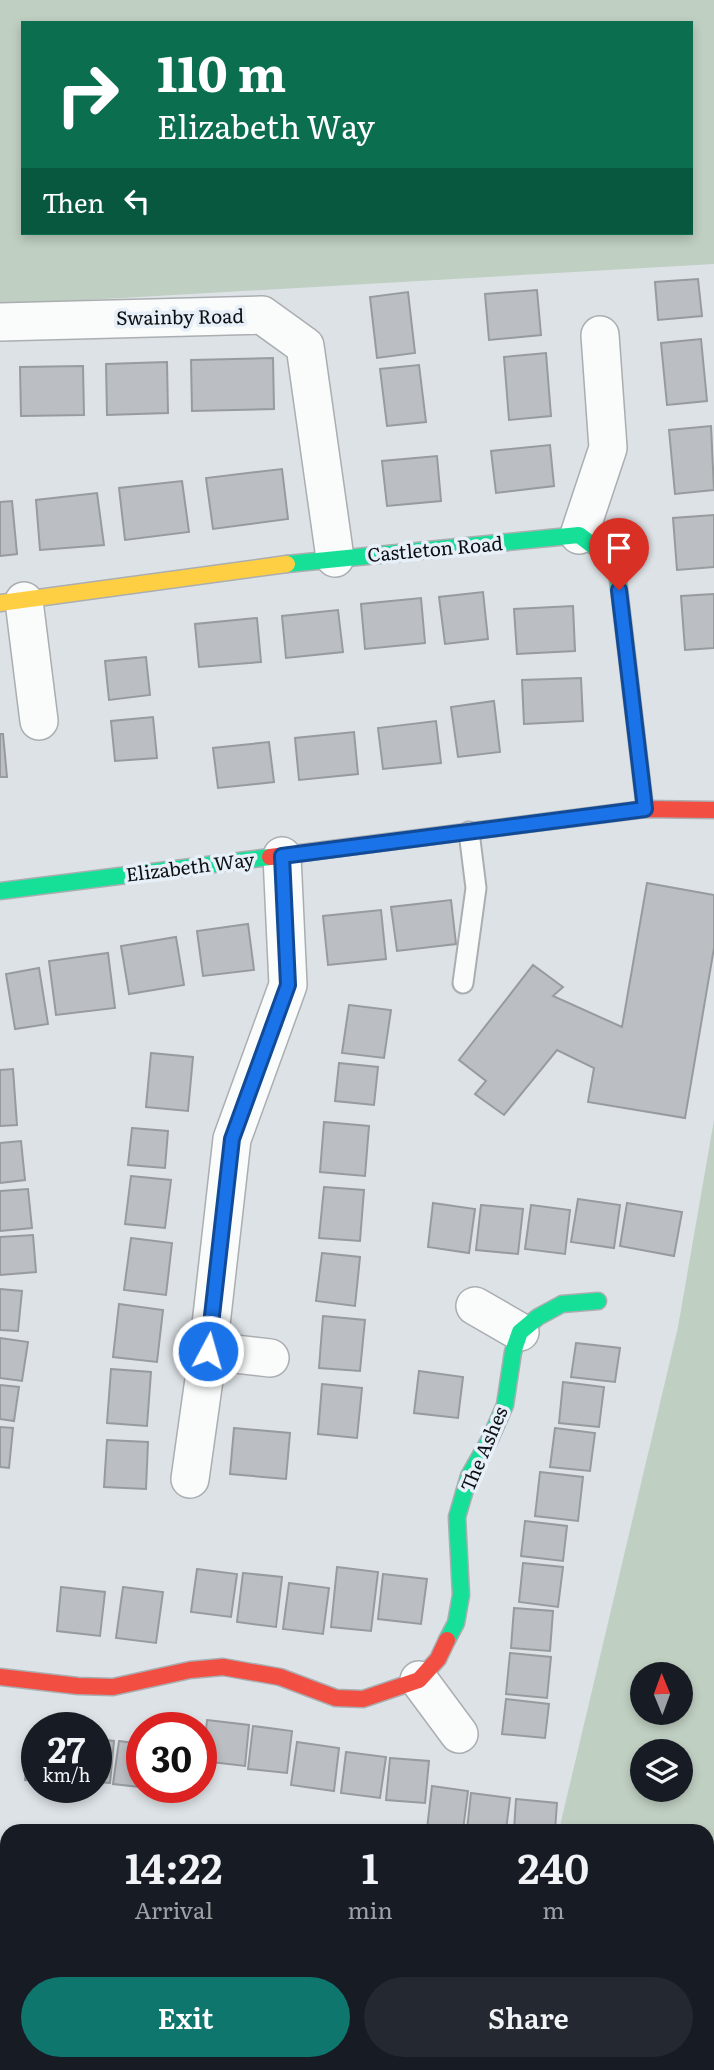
<!DOCTYPE html>
<html lang="en">
<head>
<meta charset="utf-8">
<style>
  body { margin:0; font-family:Literata,serif; background:#242831; color:#f1f3f6; height:100vh; display:flex; flex-direction:column; font-size:26px; white-space:nowrap }
  * { box-sizing:border-box; margin:0 }
  p { font-size:23px; color:#9ea1a6 }
  .icon { flex:none; width:38px; height:38px; fill:none; stroke:currentColor; stroke-width:2; stroke-linecap:round; stroke-linejoin:round }
  .map { position:relative; flex:1; overflow:hidden }
  .panel { position:absolute; left:0px; top:1824px; width:714px; height:247px; display:flex; flex-direction:column; background:#171b24; border-radius:21px 21px 0 0; box-shadow:0 4px 10px #0003 }
  .panel>* { flex:none }
  .hud { position:absolute; left:21px; top:21px; width:672px; height:214px; border-radius:0px; box-shadow:0 4px 10px #0003; background:#0b6e4f; color:#fff; overflow:hidden }
  .needle { width:46px; rotate:359deg }
  .fabs { position:absolute; left:630px; top:1662px; display:grid; gap:14px }
  .fabs a { display:grid; place-items:center; width:63px; height:63px; border-radius:50%; background:#171b24; box-shadow:0 4px 10px #0003; font-size:35px }
  .speed { position:absolute; left:21px; top:1712px; display:flex; gap:14px; font-size:35px; font-weight:700; text-align:center }
  .speed>* { display:grid; place-content:center; width:91px; height:91px; border-radius:50%; background:#171b24; box-shadow:0 4px 10px #0003; line-height:1 }
  .speed small { font-size:18px; font-weight:400 }
  .speed .limit { border:10px solid #d22; background:#fff; color:#111 }
  .pin { position:absolute; display:grid; place-items:center; width:60px; height:60px; color:#fff; margin:-72px -30px; border-radius:50% 50% 50% 0; rotate:-45deg; box-shadow:0 0 7px #0007 }
  .pin .icon { rotate:45deg }
  .me { position:absolute; width:77px; margin:-38px; rotate:6deg; stroke-linejoin:round; filter:drop-shadow(0 0 5px #0008) }
  .turn { display:flex; align-items:center; gap:24px; height:147px; padding:0 21px; font-size:32px }
  .turn .icon { width:91px; height:91px; stroke-width:2.5 }
  .turn b { display:block; font-size:49px; line-height:60px }
  .then { display:flex; align-items:center; height:66px; padding:0 21px; background:#0003; gap:14px; font-size:26px }
  .eta { display:flex; justify-content:space-evenly; align-items:center; height:119px; text-align:center }
  .eta b { font-size:42px; font-weight:600; line-height:49px }
  .button { display:flex; gap:14px; margin-top:auto; padding:14px 21px }
  .button a { flex:1; height:80px; border-radius:42px; background:#0f766e; color:#fff; font-size:28px; font-weight:600; line-height:80px; text-align:center }
  .button a+a { background:#242831; color:#f1f3f6 }
  .map>svg:first-child { display:block }
  .green { fill:#bfcfc1; fill-rule:evenodd }
  .building { fill:#bbbfc3; stroke:#979b9e; stroke-width:2 }
  .lines { fill:none; stroke-linecap:round; stroke-linejoin:round }
  .lane-casing { stroke:#aaaeb1; stroke-width:23 }
  .street-casing { stroke:#aaaeb1; stroke-width:40 }
  .fast-casing { stroke:#aaaeb1; stroke-width:19 }
  .slow-casing { stroke:#aaaeb1; stroke-width:19 }
  .jam-casing { stroke:#aaaeb1; stroke-width:19 }
  .lane { stroke:#fafbfb; stroke-width:19 }
  .street { stroke:#fafbfb; stroke-width:37 }
  .fast { stroke:#16e098; stroke-width:16 }
  .slow { stroke:#ffcf43; stroke-width:16 }
  .jam { stroke:#f24e42; stroke-width:16 }
  .route-casing { stroke:#114b97; stroke-width:18 }
  .route { stroke:#1a73e8; stroke-width:12 }
  .labels { text-anchor:middle; stroke-width:7; stroke-linejoin:round; paint-order:stroke }
  .street-label { font-size:19px; fill:#0d1012; stroke:#e7eff8 }
</style>
</head>
<body>
<div class="map">
<svg width="714" height="2070" viewBox="0 0 714 2070">
  <rect width="100%" height="100%" fill="#dde2e6"/>
  <path class="green" d="M 0,0 L 714,0 L 714,264 L 0,305 ZM 23,23 L 691,23 L 691,233 L 23,233 Z
    M 714,1120 L 714,2070 L 505,2070 L 507,2063 L 707,2063 L 707,1830 L 559,1830 L 678,1327 ZM 642,1675 L 681,1675 L 681,1713 L 642,1713 ZM 642,1752 L 681,1752 L 681,1790 L 642,1790 Z"/>
  <path class="building" d="M 698,279 L 702,316 L 658,320 L 655,282 Z
    M 537,290 L 541,335 L 489,340 L 485,294 Z
    M 408,292 L 415,353 L 377,358 L 370,297 Z
    M 701,339 L 707,401 L 667,405 L 661,343 Z
    M 546,353 L 551,416 L 509,420 L 504,357 Z
    M 273,358 L 274,409 L 192,411 L 191,360 Z
    M 167,362 L 168,413 L 107,415 L 106,364 Z
    M 419,365 L 426,422 L 387,426 L 380,369 Z
    M 83,366 L 84,415 L 21,416 L 20,367 Z
    M 711,426 L 714,490 L 675,494 L 669,430 Z
    M 550,445 L 554,486 L 496,493 L 491,451 Z
    M 437,456 L 441,501 L 387,506 L 382,461 Z
    M 282,469 L 288,519 L 213,529 L 206,478 Z
    M 182,481 L 189,532 L 125,540 L 119,488 Z
    M 97,493 L 104,545 L 40,550 L 36,500 Z
    M 12,501 L 17,554 L 0,556 L 0,502 Z
    M 714,515 L 714,567 L 677,570 L 673,518 Z
    M 483,592 L 488,639 L 445,644 L 439,597 Z
    M 714,594 L 714,648 L 685,650 L 681,596 Z
    M 421,598 L 425,643 L 365,649 L 361,604 Z
    M 573,606 L 575,651 L 517,654 L 514,609 Z
    M 338,610 L 343,652 L 286,658 L 282,616 Z
    M 257,618 L 261,662 L 199,667 L 195,624 Z
    M 146,657 L 150,695 L 109,700 L 105,661 Z
    M 581,678 L 583,721 L 524,724 L 522,680 Z
    M 494,701 L 500,752 L 458,757 L 451,707 Z
    M 153,717 L 157,758 L 115,761 L 111,721 Z
    M 436,721 L 441,763 L 383,769 L 378,728 Z
    M 354,732 L 358,774 L 299,780 L 295,738 Z
    M 0,734 L 3,734 L 7,777 L 0,777 Z
    M 269,742 L 274,782 L 218,788 L 213,748 Z
    M 647,883 L 714,895 L 714,948 L 685,1118 L 588,1102 L 594,1068 L 557,1050 L 504,1115 L 475,1094 L 486,1081 L 459,1060 L 533,965 L 563,987 L 553,996 L 622,1027 Z
    M 451,900 L 456,944 L 397,951 L 391,907 Z
    M 381,910 L 386,959 L 328,965 L 323,916 Z
    M 248,924 L 254,970 L 203,976 L 197,931 Z
    M 176,937 L 184,985 L 129,994 L 121,946 Z
    M 108,953 L 115,1008 L 56,1015 L 49,961 Z
    M 39,968 L 48,1024 L 15,1029 L 6,974 Z
    M 349,1005 L 391,1010 L 384,1058 L 342,1053 Z
    M 151,1053 L 193,1057 L 188,1111 L 146,1107 Z
    M 339,1063 L 378,1067 L 374,1105 L 335,1101 Z
    M 13,1069 L 17,1125 L 0,1126 L 0,1070 Z
    M 324,1122 L 369,1126 L 365,1176 L 320,1172 Z
    M 132,1128 L 168,1131 L 165,1168 L 128,1165 Z
    M 21,1141 L 25,1180 L 0,1183 L 0,1143 Z
    M 131,1176 L 171,1180 L 165,1228 L 125,1224 Z
    M 324,1187 L 364,1190 L 360,1241 L 319,1238 Z
    M 28,1189 L 32,1228 L 0,1231 L 0,1191 Z
    M 578,1199 L 620,1205 L 614,1248 L 571,1242 Z
    M 433,1203 L 475,1209 L 469,1253 L 428,1247 Z
    M 627,1203 L 682,1212 L 674,1256 L 620,1246 Z
    M 481,1205 L 523,1209 L 518,1254 L 476,1250 Z
    M 531,1205 L 570,1210 L 565,1254 L 525,1249 Z
    M 33,1235 L 36,1272 L 0,1275 L 0,1237 Z
    M 131,1238 L 172,1243 L 166,1295 L 124,1290 Z
    M 322,1253 L 360,1257 L 355,1306 L 316,1301 Z
    M 0,1289 L 22,1291 L 18,1331 L 0,1330 Z
    M 119,1304 L 163,1310 L 157,1362 L 113,1357 Z
    M 323,1316 L 365,1320 L 360,1371 L 319,1368 Z
    M 0,1338 L 28,1342 L 22,1381 L 0,1378 Z
    M 576,1343 L 620,1348 L 615,1382 L 571,1377 Z
    M 111,1369 L 151,1372 L 147,1426 L 107,1423 Z
    M 419,1371 L 463,1377 L 458,1418 L 414,1413 Z
    M 563,1382 L 604,1387 L 599,1427 L 559,1423 Z
    M 322,1384 L 362,1388 L 357,1438 L 318,1434 Z
    M 0,1385 L 19,1387 L 14,1421 L 0,1419 Z
    M 0,1427 L 13,1428 L 9,1468 L 0,1467 Z
    M 234,1428 L 290,1433 L 286,1479 L 230,1474 Z
    M 555,1428 L 595,1433 L 590,1471 L 550,1467 Z
    M 107,1440 L 148,1442 L 146,1489 L 104,1487 Z
    M 540,1472 L 583,1477 L 578,1521 L 535,1516 Z
    M 525,1521 L 567,1526 L 563,1561 L 521,1556 Z
    M 523,1563 L 563,1567 L 558,1607 L 519,1602 Z
    M 337,1567 L 378,1572 L 371,1631 L 331,1627 Z
    M 197,1569 L 237,1574 L 231,1617 L 191,1612 Z
    M 243,1573 L 282,1577 L 276,1627 L 237,1622 Z
    M 383,1574 L 427,1579 L 421,1624 L 378,1619 Z
    M 289,1583 L 329,1588 L 323,1634 L 283,1629 Z
    M 61,1587 L 105,1592 L 100,1636 L 57,1631 Z
    M 123,1587 L 163,1592 L 156,1643 L 116,1638 Z
    M 514,1608 L 553,1611 L 550,1651 L 511,1648 Z
    M 510,1653 L 551,1657 L 547,1698 L 506,1694 Z
    M 506,1699 L 549,1704 L 545,1738 L 502,1734 Z
    M 207,1720 L 249,1725 L 245,1766 L 203,1761 Z
    M 253,1726 L 292,1731 L 287,1773 L 248,1769 Z
    M 30,1735 L 37,1736 L 37,1781 L 25,1780 Z
    M 96,1739 L 114,1741 L 110,1783 L 96,1782 Z
    M 119,1741 L 142,1744 L 142,1787 L 149,1788 L 113,1784 Z
    M 297,1742 L 339,1748 L 334,1791 L 291,1785 Z
    M 346,1752 L 386,1757 L 380,1798 L 341,1793 Z
    M 390,1758 L 429,1761 L 425,1803 L 386,1800 Z
    M 432,1786 L 468,1791 L 463,1830 L 427,1829 Z
    M 471,1793 L 510,1798 L 506,1830 L 467,1830 Z
    M 516,1799 L 557,1803 L 555,1830 L 514,1830 Z"/>
  <g class="lines">
    <defs>
      <path id="lane" d="M 463,983 L 476,888 L 469,832"/>
      <path id="street" d="M 0,322 L 262,315 L 305,346 L 335,558
        M 579,535 L 608,448 L 600,335
        M 24,601 L 39,721
        M 475,1306 L 520,1332
        M 208,1351 L 270,1358
        M 190,1479 L 208,1351 L 232,1139 L 288,985 L 282,856
        M 419,1680 L 459,1734
        M 0,1977 L 7,1978
        M 64,2070 L 65,2063
        M 473,2070 L 475,2063"/>
      <path id="fast" d="M 287,564 L 579,535 L 616,563 L 645,809
        M 0,891 L 270,857
        M 447,1640 L 456,1623 L 461,1595 L 457,1517 L 469,1476 L 490,1439 L 505,1405 L 513,1352 L 520,1332 L 538,1317 L 562,1304 L 598,1301"/>
      <path id="slow" d="M 0,603 L 287,564"/>
      <path id="jam" d="M 270,857 L 645,809 L 714,810
        M 0,1677 L 78,1686 L 113,1687 L 190,1670 L 223,1667 L 280,1677 L 336,1698 L 363,1699 L 419,1680 L 438,1659 L 447,1640"/>
    </defs>
    <use href="#lane" class="lane-casing"/>
    <use href="#street" class="street-casing"/>
    <use href="#fast" class="fast-casing"/>
    <use href="#slow" class="slow-casing"/>
    <use href="#jam" class="jam-casing"/>
    <use href="#lane" class="lane"/>
    <use href="#street" class="street"/>
    <use href="#fast" class="fast"/>
    <use href="#slow" class="slow"/>
    <use href="#jam" class="jam"/>
  </g>
  <g class="lines">
    <defs>
      <path id="route" d="M 208,1351 L 232,1139 L 288,985 L 282,856 L 645,809 L 619,590"/>
    </defs>
    <use href="#route" class="route-casing"/>
    <use href="#route" class="route"/>
  </g>
  <g class="labels">
    <g class="street-label">
      <text transform="translate(180 317) rotate(-1)" y="7">Swainby Road</text>
      <text transform="translate(435 549) rotate(-5)" y="7">Castleton Road</text>
      <text transform="translate(190 867) rotate(-7)" y="7">Elizabeth Way</text>
      <text transform="translate(484 1449) rotate(-67)" y="7">The Ashes</text>
    </g>
  </g>
</svg>
<div class="fabs">
<a><svg class="needle" viewBox="-14 -14 28 28"><path d="M0-13l5 13h-10z" fill="#e53935"/><path d="M0 13l5-13h-10z" fill="#9ea1a6"/></svg></a>
<a><svg class="icon" aria-label="layers" viewBox="0 0 24 24"><path d="M12 4l9 5-9 5-9-5zM3 14l9 5 9-5"/></svg></a>
</div>
<div class="speed"><div>27<small>km/h</small></div><div class="limit">30</div></div>
<div class="pin" style="left:619px;top:590px;background:#d93025"><svg class="icon" aria-label="arrive" viewBox="0 0 24 24"><path d="M6 21V4h12l-3 4 3 4H6"/></svg></div>
<svg class="me" style="left:208px;top:1351px" viewBox="-20 -20 40 40"><circle r="17" fill="#1a73e8" stroke="#fff" stroke-width="3"/><path d="M0-11L8 9 0 5-8 9z" fill="#fff"/></svg>
<div class="hud">
<div class="turn"><svg class="icon" aria-label="right" viewBox="0 0 24 24"><path d="M7 20v-9h11M14 6l5 5-5 5"/></svg><div><b>110 m</b>Elizabeth Way</div></div>
<div class="then">Then<svg class="icon" aria-label="left" viewBox="0 0 24 24"><path d="M17 20v-9H6M10 6l-5 5 5 5"/></svg></div>
</div>
<section class="panel">
<div class="eta">
<div><b>14:22</b><p>Arrival</p></div>
<div><b>1</b><p>min</p></div>
<div><b>240</b><p>m</p></div>
</div>
<div class="button"><a>Exit</a><a>Share</a></div>
</section>
</div>
</body>
</html>
